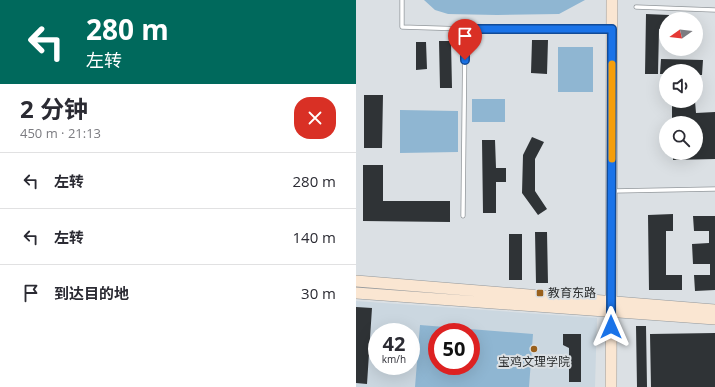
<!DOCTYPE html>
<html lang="zh">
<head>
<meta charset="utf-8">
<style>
  body { margin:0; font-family:"Open Sans","Noto Sans SC",sans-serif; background:#f7f7f7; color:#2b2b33; height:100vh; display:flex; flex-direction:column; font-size:15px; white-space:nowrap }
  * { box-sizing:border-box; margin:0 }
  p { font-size:13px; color:#7c7c81 }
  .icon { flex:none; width:22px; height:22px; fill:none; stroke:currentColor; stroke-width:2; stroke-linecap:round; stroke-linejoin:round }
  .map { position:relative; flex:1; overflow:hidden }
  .sheet { display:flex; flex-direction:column; background:#fff; width:356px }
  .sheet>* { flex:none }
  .banner { background:#00695c; color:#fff; overflow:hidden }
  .needle { width:26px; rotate:256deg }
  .buttons { position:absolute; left:303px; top:12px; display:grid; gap:8px }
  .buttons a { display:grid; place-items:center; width:44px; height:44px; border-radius:50%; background:#fff; box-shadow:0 4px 16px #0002; font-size:20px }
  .speed { position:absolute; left:12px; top:323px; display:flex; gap:8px; font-size:20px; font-weight:700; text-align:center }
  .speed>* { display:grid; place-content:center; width:52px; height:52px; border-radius:50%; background:#fff; box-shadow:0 4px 16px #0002; line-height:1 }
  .speed small { font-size:10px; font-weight:400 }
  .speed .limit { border:6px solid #d22; background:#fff; color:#111 }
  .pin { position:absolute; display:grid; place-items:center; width:34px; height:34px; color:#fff; margin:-41px -17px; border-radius:50% 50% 50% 0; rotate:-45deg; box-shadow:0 0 4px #0007 }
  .pin .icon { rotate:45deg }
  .me { position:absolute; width:44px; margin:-22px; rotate:0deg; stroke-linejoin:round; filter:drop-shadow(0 0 3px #0008) }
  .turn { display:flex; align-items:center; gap:14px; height:84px; padding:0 20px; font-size:18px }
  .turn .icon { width:52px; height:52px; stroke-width:2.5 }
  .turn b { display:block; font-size:28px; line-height:34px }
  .round { display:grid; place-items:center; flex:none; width:42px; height:42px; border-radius:16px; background:#f7f7f7 }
  .headline { display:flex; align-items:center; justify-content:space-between; height:68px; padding:0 20px }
  h1 { font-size:24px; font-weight:700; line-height:30px }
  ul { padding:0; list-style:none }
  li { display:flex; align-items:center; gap:12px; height:56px; padding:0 20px; border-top:1px solid #e1e1e2 }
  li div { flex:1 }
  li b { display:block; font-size:15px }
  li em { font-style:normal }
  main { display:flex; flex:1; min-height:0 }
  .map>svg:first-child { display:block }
  .built { fill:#cbd7e0; fill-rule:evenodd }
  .green { fill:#8fb6d2; fill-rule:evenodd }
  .building { fill:#2f3336 }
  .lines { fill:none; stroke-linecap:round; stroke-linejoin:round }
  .lane-casing { stroke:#93989c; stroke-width:5 }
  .secondary-casing { stroke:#93989c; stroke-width:12 }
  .lane { stroke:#fff; stroke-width:3.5 }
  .secondary { stroke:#fae6d2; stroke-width:11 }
  .route-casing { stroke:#114b97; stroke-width:10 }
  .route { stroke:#1a73e8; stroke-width:7 }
  .slow { stroke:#f59e0b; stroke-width:7 }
  .poi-dot { fill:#99601c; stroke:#dbe0e4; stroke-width:1.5 }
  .labels { text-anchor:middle; stroke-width:4; stroke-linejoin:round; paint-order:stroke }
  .poi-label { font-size:12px; fill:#2a2c2d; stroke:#dbe0e4; text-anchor:start }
</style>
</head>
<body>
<main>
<section class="sheet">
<div class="banner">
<div class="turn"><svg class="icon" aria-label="left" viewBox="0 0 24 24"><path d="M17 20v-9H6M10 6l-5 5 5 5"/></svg><div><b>280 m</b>左转</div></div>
</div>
<div class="headline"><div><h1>2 分钟</h1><p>450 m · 21:13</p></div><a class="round" style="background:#d93025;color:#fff"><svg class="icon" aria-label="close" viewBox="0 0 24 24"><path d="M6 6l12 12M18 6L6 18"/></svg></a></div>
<ul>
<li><svg class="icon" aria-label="left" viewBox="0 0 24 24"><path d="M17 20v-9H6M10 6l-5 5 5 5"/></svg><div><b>左转</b></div><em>280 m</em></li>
<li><svg class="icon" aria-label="left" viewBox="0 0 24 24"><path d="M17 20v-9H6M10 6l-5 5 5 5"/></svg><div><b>左转</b></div><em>140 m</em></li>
<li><svg class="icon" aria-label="arrive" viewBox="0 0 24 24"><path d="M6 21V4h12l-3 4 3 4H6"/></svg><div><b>到达目的地</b></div><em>30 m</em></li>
</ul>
</section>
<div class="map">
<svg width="359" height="387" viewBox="0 0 359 387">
  <rect width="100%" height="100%" fill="#dbe0e4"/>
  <path class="built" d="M 0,301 L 241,318 L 239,387 L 0,387 ZM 21,332 L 55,332 L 55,366 L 21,366 ZM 81,332 L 115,332 L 115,366 L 81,366 Z"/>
  <path class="green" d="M 68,0 L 229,0 L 203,14 L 141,15 L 92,14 L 79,10 Z
    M 202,47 L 237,47 L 237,92 L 202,92 Z
    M 116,99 L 149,99 L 149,122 L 116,122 Z
    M 44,110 L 102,111 L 102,152 L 44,153 Z
    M 64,325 L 177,334 L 173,387 L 59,387 ZM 81,332 L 115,332 L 115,366 L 81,366 Z"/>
  <path class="building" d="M 290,14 L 313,15 L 313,19 L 310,19 L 310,29 L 303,29 L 302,74 L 289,74 Z
    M 176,40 L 192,40 L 191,74 L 175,73 Z
    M 83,41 L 95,41 L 96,88 L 84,88 Z
    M 60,42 L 70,42 L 71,69 L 60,70 Z
    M 305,59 L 347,60 L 346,75 L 340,75 L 340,71 L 310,71 L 310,74 L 304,74 Z
    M 8,95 L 27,95 L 26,148 L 8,148 Z
    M 316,101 L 339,101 L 340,113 L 359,112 L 359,159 L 317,160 L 317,153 L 340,153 L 340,123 L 316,123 Z
    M 176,137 L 188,142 L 179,159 L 179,191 L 191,209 L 182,215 L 166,193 L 167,155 Z
    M 126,140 L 139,140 L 140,168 L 150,168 L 150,182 L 140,182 L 140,213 L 127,213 Z
    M 7,165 L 27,165 L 27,201 L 94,201 L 94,222 L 7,221 Z
    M 317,214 L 317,231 L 310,231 L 310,275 L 326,275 L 326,290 L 293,290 L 292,215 Z
    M 337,216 L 359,216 L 359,290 L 339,291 L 338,275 L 354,275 L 354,264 L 337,264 L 336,244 L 353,243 L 353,231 L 338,231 Z
    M 179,232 L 191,232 L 192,283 L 180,283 Z
    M 153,234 L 166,234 L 166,280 L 153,280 Z
    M 0,307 L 16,308 L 11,384 L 0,383 Z
    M 280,326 L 290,326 L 291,387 L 281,387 Z
    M 359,333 L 359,387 L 295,387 L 294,334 Z
    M 207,334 L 225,334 L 225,382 L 213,382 L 213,348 L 207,345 Z"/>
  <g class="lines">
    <defs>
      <path id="lane" d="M 46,0 L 46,27 L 109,29 L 254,29
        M 280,7 L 359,10
        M 257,191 L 359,189
        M 107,216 L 109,29"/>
      <path id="secondary" d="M 0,281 L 359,310
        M 0,293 L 359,319
        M 255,387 L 256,0"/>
    </defs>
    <use href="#lane" class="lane-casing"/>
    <use href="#secondary" class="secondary-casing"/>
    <use href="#lane" class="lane"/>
    <use href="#secondary" class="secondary"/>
  </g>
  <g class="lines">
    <defs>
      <path id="route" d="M 109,60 L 109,29 L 256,29 L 255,327"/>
    </defs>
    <use href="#route" class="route-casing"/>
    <use href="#route" class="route"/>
    <path class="slow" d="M 256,159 L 256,64"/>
  </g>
  <g class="poi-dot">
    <rect x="180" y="289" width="8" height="8" rx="2"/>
    <circle cx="178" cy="349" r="4"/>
  </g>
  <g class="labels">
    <g class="poi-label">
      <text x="192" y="297">教育东路</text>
      <text x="178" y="366" text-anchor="middle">宝鸡文理学院</text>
    </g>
  </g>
</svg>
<div class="buttons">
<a><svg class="needle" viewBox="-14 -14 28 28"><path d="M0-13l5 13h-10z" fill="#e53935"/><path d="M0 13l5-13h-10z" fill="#7c7c81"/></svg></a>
<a><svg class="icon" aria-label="sound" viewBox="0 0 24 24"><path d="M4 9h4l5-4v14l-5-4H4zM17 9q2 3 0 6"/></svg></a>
<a><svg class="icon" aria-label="search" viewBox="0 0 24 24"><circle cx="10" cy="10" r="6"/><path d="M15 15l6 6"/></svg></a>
</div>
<div class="speed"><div>42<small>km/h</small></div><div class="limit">50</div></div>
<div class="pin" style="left:109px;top:60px;background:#d93025"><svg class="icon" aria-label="arrive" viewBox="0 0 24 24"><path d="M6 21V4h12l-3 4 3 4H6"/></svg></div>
<svg class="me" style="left:255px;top:327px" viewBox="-20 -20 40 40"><path d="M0-17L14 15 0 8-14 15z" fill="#1a73e8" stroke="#fff" stroke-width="4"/></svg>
</div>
</main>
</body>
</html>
